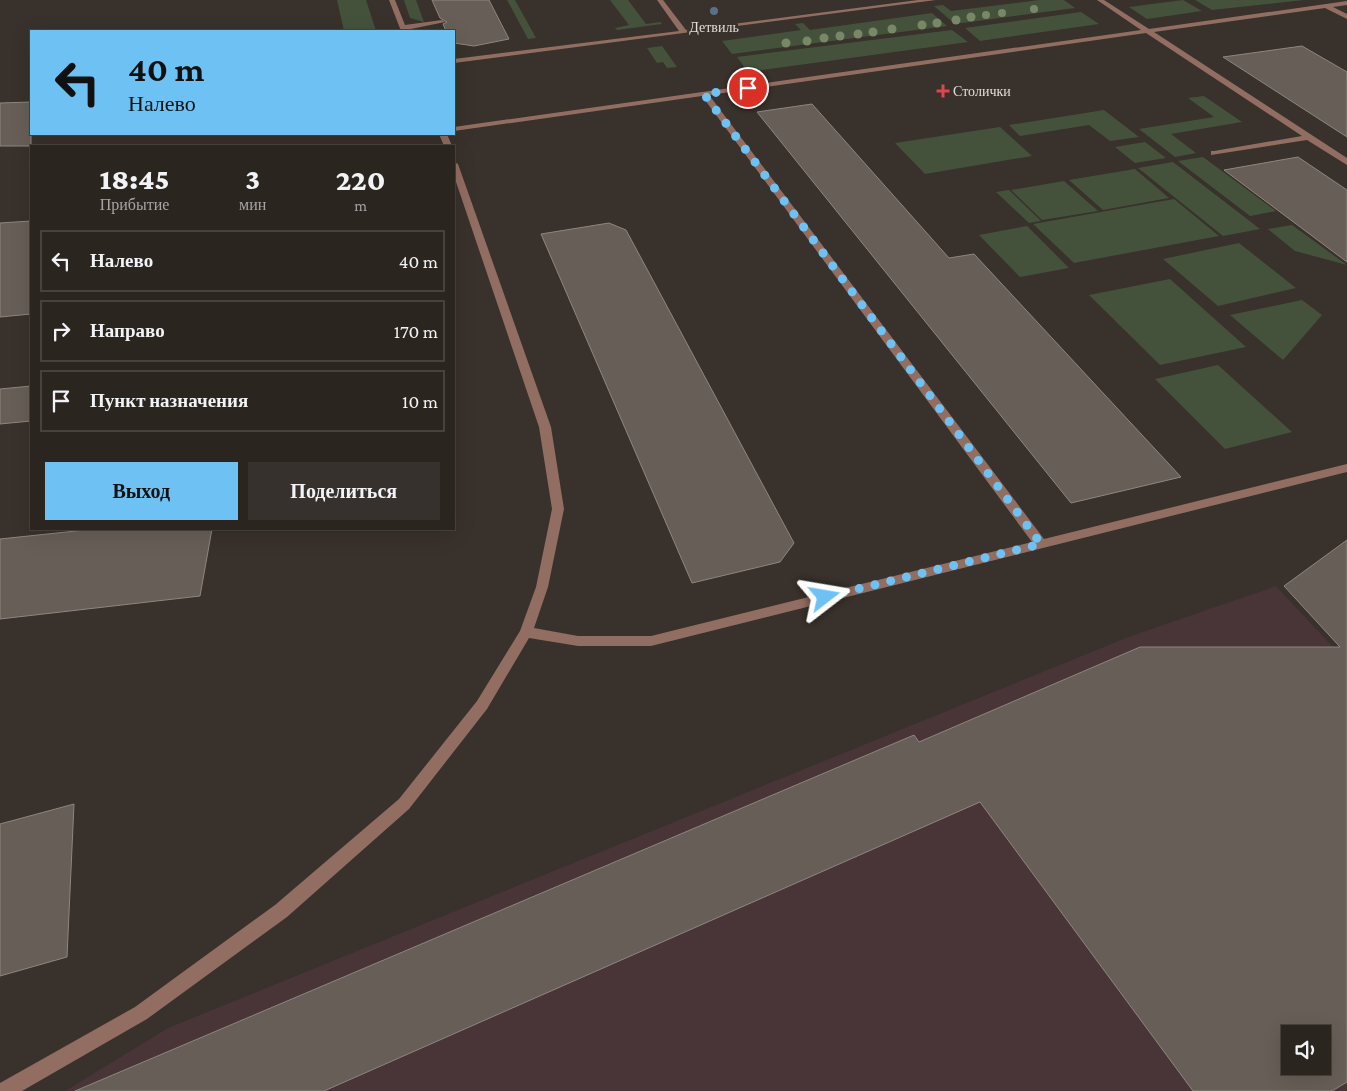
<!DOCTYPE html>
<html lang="ru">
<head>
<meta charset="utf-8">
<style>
  body { margin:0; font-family:"Crimson Pro",serif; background:#37312d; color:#f1f3f6; height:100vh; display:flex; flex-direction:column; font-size:19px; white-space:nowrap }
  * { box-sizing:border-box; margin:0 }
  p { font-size:16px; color:#a6a5a5 }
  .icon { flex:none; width:28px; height:28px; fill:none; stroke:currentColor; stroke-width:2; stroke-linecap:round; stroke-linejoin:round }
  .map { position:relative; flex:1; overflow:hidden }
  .panel { position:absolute; left:30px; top:145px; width:425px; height:385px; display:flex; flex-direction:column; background:#2b2520; border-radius:0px; box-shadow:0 5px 20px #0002,0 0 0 1px #47423e }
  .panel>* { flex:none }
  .guide { position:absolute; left:30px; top:30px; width:425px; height:105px; border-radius:0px; box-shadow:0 5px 20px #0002,0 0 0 1px #47423e; background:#6ec2f3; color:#111; overflow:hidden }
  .fabs { position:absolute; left:1281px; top:1025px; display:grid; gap:10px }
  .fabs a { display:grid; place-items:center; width:50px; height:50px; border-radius:0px; background:#2b2520; box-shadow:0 5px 20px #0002,0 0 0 1px #47423e; font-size:25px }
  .pin { position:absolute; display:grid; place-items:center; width:42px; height:42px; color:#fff; margin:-21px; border:2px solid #fff; border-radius:50%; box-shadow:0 1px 5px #0007 }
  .me { position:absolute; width:55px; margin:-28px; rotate:76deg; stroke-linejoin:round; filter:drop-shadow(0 0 4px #0008) }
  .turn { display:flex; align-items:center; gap:18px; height:105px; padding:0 15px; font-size:22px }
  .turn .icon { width:65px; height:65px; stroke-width:2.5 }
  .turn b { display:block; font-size:35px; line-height:42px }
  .eta { display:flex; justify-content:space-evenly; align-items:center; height:85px; text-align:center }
  .eta b { font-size:30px; font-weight:800; line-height:35px }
  .action { display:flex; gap:10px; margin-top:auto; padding:10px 15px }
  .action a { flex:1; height:58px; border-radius:0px; background:#6ec2f3; color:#111; font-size:20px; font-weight:800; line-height:58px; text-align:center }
  .action a+a { background:#37312d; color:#f1f3f6 }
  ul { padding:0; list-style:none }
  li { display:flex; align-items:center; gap:15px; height:62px; margin:0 10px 8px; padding:0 5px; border:2px solid #47423e; border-radius:0px }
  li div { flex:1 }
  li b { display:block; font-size:19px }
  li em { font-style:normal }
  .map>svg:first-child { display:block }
  .industrial { fill:#493438; fill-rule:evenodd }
  .green { fill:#44523c }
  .building { fill:#675e57; stroke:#8f867f; fill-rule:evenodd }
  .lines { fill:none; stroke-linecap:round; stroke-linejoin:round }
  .minor { fill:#926d61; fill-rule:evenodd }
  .tree { fill:#788766 }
  .route { stroke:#6ec2f3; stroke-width:9; stroke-dasharray:0 16.2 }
  .service-dot { fill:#5c6f8a; stroke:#39312b; stroke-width:2 }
  .health-dot { fill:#e0444e; stroke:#39312b; stroke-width:2 }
  .labels { text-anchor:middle; stroke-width:5; stroke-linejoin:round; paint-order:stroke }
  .far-poi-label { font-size:14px; fill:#e1dcd8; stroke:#39312b }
</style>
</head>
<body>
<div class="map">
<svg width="1347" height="1091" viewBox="0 0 1347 1091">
  <rect width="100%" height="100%" fill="#39312b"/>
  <path class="industrial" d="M 1276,586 L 1347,662 L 1347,1091 L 65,1091 L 168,1028 L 1131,636 ZM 1290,1034 L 1322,1034 L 1322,1066 L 1290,1066 Z"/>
  <path class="green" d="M 337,0 L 366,0 L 376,31 L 344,31 Z
    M 404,0 L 416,0 L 424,22 L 410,18 Z
    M 507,0 L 515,0 L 536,38 L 528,39 Z
    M 610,0 L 628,0 L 646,24 L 660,22 L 662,24 L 617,30 L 615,28 L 629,25 Z
    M 1039,0 L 1064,0 L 1075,8 L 955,24 L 934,6 L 943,5 L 951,11 Z
    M 1183,0 L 1202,11 L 1147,19 L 1129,7 Z
    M 1195,0 L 1304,0 L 1212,10 Z
    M 1081,12 L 1099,24 L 980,41 L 965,28 Z
    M 932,13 L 947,26 L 732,54 L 722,41 L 801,30 L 795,24 L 803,23 L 810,30 Z
    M 952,30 L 968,42 L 748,72 L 737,57 Z
    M 662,46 L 677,67 L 667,68 L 663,62 L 657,63 L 647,48 Z
    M 1204,96 L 1242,122 L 1171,134 L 1196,153 L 1175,157 L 1139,129 L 1214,117 L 1188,98 Z
    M 1104,110 L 1139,137 L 1110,141 L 1089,125 L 1020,136 L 1009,125 Z
    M 1000,127 L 1032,156 L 925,174 L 895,143 Z
    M 1145,142 L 1166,158 L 1135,163 L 1115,147 Z
    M 1203,157 L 1276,211 L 1250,216 L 1178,161 Z
    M 1173,162 L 1260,229 L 1223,236 L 1138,168 Z
    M 1135,169 L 1169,198 L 1103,210 L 1069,180 Z
    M 1064,181 L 1098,211 L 1042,220 L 1011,190 Z
    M 1009,190 L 1041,221 L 1029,223 L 996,192 Z
    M 1174,199 L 1219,236 L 1074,263 L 1033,224 Z
    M 1292,225 L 1347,265 L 1295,251 L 1268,229 Z
    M 1027,226 L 1069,268 L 1020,277 L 979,235 Z
    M 1239,243 L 1296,288 L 1218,306 L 1163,259 Z
    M 1170,279 L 1246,347 L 1160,365 L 1089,295 Z
    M 1302,300 L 1322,315 L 1283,360 L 1230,315 Z
    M 1218,365 L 1292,432 L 1225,449 L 1155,379 Z"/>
  <path class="building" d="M 432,0 L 489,0 L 509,39 L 474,46 L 454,43 L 454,31 L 446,31 L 443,24 L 447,22 L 440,18 Z
    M 1302,46 L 1347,72 L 1347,137 L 1223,57 Z
    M 31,102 L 31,146 L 0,146 L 0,103 Z
    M 812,104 L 949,258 L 974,254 L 1181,477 L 1071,503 L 757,112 Z
    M 1298,157 L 1347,190 L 1347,262 L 1224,170 Z
    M 31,221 L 31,314 L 0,317 L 0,223 Z
    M 609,223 L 626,230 L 794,543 L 780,562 L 692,583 L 541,234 Z
    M 31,386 L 31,421 L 0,424 L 0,389 Z
    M 95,529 L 212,529 L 200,596 L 0,619 L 0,539 Z
    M 1347,540 L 1347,1082 L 1332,1091 L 1193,1091 L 980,802 L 324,1091 L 75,1091 L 914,735 L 919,742 L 1140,647 L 1340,647 L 1284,586 ZM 1290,1034 L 1322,1034 L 1322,1066 L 1290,1066 Z
    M 74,804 L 67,957 L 0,976 L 0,824 Z"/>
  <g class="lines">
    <path class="minor" d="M 389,0 L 395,0 L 405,25 L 442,20 L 445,22 L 401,31 Z
      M 657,0 L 663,0 L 686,30 L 918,0 L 936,0 L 454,63 L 454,59 L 679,31 Z
      M 1097,0 L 1104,0 L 1149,29 L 1347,1 L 1347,5 L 1333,7 L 1347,14 L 1347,19 L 1325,8 L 1154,32 L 1347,158 L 1347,165 L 1307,140 L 1211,155 L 1211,151 L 1214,151 L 1302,136 L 1146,33 L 709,95 L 1044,539 L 1347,464 L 1347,472 L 651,646 L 578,646 L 529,638 L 487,709 L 409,809 L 287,917 L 147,1019 L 22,1091 L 0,1091 L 0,1083 L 135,1007 L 275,905 L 399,799 L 477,701 L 520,631 L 536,587 L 552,509 L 539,427 L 454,176 L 454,162 L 458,164 L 551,427 L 564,509 L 548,587 L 534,628 L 578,636 L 651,636 L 1032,542 L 702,96 L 454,131 L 454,127 L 1141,30 Z
      M 439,134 L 447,134 L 452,146 L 444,146 Z"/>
  </g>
  <g class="tree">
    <circle cx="1034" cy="9" r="4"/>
    <circle cx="1002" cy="13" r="4"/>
    <circle cx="986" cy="15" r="4"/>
    <circle cx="971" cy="17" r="4.5"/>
    <circle cx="956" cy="20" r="4.5"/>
    <circle cx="937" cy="23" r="4.5"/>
    <circle cx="922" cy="25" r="4.5"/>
    <circle cx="892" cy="29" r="4.5"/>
    <circle cx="873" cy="32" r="4.5"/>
    <circle cx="858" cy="34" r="4.5"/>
    <circle cx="840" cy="36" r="4.5"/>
    <circle cx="824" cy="38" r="4.5"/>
    <circle cx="807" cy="41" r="4.5"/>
    <circle cx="786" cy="43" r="4.5"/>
  </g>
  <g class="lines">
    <path class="route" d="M 748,88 L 704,94 L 1041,544 L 825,597"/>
  </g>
  <circle class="service-dot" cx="714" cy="11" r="5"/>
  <path class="health-dot" d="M940.5 83.5h5v5h5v5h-5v5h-5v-5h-5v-5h5z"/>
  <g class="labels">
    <g class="far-poi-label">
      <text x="714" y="32">Детвиль</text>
      <text x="953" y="96" text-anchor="start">Столички</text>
    </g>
  </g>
</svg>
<div class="fabs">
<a><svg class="icon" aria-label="sound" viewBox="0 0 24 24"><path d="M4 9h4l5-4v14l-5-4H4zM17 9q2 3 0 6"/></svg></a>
</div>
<div class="pin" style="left:748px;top:88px;background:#d93025"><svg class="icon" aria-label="arrive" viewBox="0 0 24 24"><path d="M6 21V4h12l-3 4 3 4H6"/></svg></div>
<svg class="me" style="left:825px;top:597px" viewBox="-20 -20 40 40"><path d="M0-17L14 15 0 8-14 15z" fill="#6ec2f3" stroke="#fff" stroke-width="4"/></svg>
<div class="guide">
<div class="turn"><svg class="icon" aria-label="left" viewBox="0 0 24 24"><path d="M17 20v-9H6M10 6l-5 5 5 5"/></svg><div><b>40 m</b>Налево</div></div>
</div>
<section class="panel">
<div class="eta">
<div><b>18:45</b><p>Прибытие</p></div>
<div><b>3</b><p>мин</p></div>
<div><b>220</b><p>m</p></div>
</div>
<ul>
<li><svg class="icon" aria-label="left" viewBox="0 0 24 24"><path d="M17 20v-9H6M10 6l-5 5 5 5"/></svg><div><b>Налево</b></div><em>40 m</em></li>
<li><svg class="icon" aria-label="right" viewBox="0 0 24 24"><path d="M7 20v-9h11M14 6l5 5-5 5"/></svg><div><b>Направо</b></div><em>170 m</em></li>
<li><svg class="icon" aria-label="arrive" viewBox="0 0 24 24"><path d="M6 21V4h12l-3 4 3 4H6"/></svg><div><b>Пункт назначения</b></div><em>10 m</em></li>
</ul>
<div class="action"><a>Выход</a><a>Поделиться</a></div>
</section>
</div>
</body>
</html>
